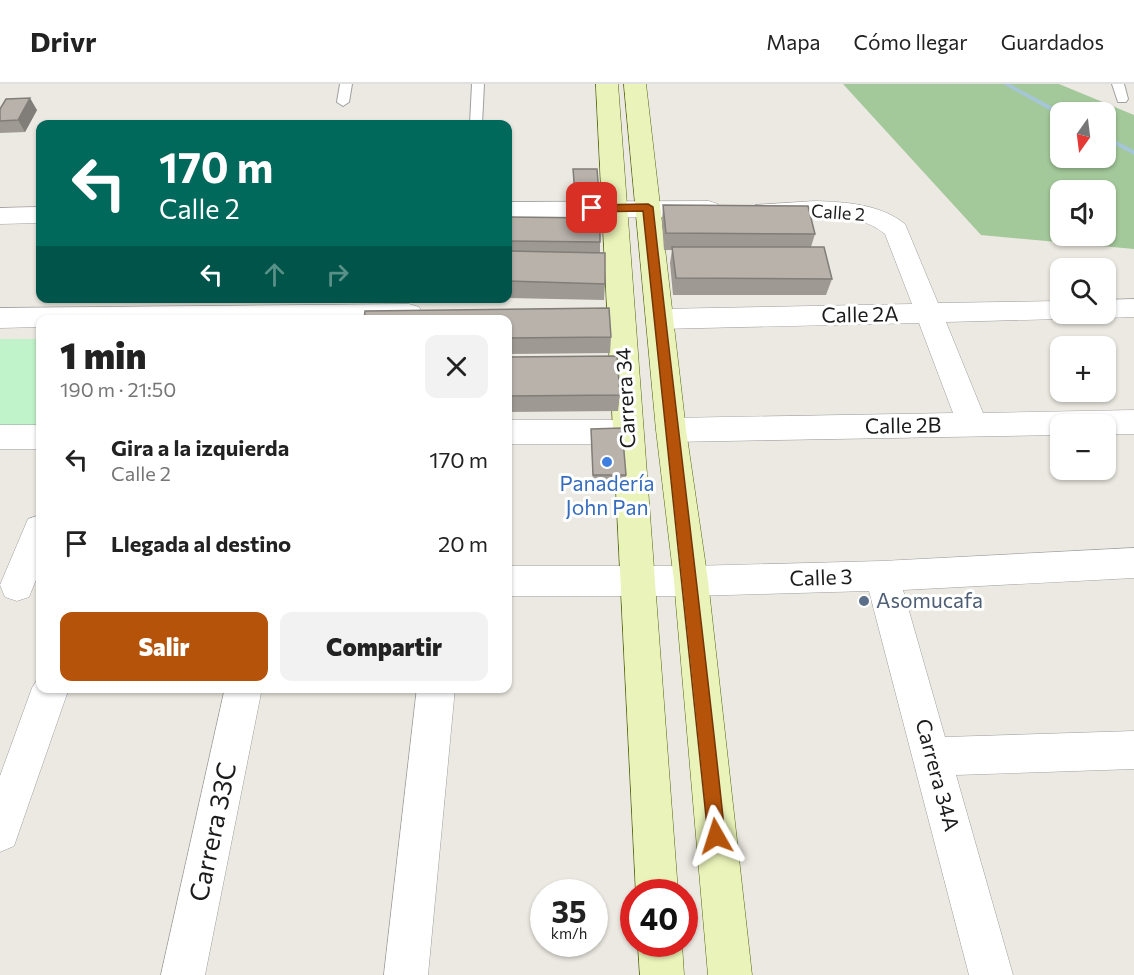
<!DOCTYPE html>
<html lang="es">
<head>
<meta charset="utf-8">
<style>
  body { margin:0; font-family:Commissioner,sans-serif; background:#f2f2f2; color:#222; height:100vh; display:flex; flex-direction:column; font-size:22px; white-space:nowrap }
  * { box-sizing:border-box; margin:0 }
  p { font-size:20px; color:#767676 }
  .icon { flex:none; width:33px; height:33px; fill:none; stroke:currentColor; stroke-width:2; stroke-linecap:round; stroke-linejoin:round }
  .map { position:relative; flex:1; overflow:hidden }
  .drawer { position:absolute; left:36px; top:231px; width:476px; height:378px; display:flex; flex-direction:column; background:#fff; border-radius:12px; box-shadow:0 2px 4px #0004 }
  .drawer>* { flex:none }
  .hud { position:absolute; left:36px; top:36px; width:476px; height:183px; border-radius:12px; box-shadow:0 2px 4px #0004; background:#00695c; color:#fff; overflow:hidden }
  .needle { width:39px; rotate:194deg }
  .controls { position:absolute; left:1050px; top:18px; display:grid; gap:12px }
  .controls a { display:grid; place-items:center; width:66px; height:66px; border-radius:12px; background:#fff; box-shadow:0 2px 4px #0004; font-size:30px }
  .speed { position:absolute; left:530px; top:795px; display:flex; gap:12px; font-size:30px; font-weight:700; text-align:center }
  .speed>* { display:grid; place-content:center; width:78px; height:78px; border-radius:50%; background:#fff; box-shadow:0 2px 4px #0004; line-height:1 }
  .speed small { font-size:15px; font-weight:400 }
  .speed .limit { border:9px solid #d22; background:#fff; color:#111 }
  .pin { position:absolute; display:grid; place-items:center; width:51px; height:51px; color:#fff; margin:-26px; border-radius:12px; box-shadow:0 3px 9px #0006 }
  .me { position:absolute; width:66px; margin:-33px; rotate:354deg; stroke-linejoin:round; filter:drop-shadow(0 0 4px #0008) }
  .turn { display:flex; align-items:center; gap:21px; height:126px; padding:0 24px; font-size:27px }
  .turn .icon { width:78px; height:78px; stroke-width:2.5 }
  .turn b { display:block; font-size:42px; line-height:51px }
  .lanes { display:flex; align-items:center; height:57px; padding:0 24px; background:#0003; justify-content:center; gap:30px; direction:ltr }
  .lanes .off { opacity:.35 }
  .round { display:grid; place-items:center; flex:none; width:63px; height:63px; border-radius:12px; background:#f2f2f2 }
  .headline { display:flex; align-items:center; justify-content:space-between; height:102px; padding:0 24px }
  h1 { font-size:36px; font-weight:800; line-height:45px }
  .cta { display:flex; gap:12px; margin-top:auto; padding:12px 24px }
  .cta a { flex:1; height:69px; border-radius:12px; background:#b45309; color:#fff; font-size:24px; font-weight:800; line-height:69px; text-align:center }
  .cta a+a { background:#f2f2f2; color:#222 }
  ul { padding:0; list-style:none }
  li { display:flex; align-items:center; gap:18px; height:84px; padding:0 24px }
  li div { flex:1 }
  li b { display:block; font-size:22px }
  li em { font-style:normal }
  header { display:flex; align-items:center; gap:36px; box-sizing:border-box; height:84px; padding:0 30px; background:#fff; border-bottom:2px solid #e0e0e0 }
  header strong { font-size:28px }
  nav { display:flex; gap:33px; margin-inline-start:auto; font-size:21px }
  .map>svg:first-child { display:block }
  .forest { fill:#a3c89a; fill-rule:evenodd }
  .park { fill:#c1f3ca }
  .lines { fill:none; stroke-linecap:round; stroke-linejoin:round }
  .stream { fill:#a5c6d6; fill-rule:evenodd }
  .lane-casing { stroke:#9f9f9f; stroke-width:2 }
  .street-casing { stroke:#9f9f9f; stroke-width:1 }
  .secondary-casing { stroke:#54660e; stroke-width:1 }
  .lane { fill:#fff; fill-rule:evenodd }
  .street { fill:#fff; fill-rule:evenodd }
  .secondary { fill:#eaf3b9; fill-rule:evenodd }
  .wall { fill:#9e9993 }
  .shaded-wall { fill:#817d78 }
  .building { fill:#b8b2ab; stroke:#817d78; stroke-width:1.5 }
  .route { fill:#b45309; stroke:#753606; stroke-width:1.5 }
  .shop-dot { fill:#3f7fe0; stroke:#fff; stroke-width:2 }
  .service-dot { fill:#5c6f8a; stroke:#fff; stroke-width:2 }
  .labels { text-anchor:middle; stroke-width:6; stroke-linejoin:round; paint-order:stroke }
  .far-street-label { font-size:18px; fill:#1b1b1b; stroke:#fff }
  .street-label { font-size:21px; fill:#1b1b1b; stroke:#fff }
  .shop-label { font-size:21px; fill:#366cbe; stroke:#fff }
  .service-label { font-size:21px; fill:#4e5e75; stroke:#fff; text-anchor:start }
  .near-street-label { font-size:26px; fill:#1b1b1b; stroke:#fff }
</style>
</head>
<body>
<header>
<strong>Drivr</strong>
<nav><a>Mapa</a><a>Cómo llegar</a><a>Guardados</a></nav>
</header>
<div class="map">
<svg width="1134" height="891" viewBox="0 0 1134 891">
  <rect width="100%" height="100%" fill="#ece9e2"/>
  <path class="forest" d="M 843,0 L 1059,0 L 1134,31 L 1134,165 L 981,151 ZM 1060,28 L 1106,28 L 1106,74 L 1060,74 ZM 1106,106 L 1106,152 L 1060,152 L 1060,106 Z"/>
  <path class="park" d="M 0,255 L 40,255 L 40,345 L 0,346 Z"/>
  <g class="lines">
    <path class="stream" d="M 1003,0 L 1010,0 L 1062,28 L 1060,28 L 1060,32 Z
      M 1106,52 L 1134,66 L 1134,71 L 1106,56 Z"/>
    <defs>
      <path id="lane" d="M 340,0 L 352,0 L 349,18 L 343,22 L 337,18 Z
        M 472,0 L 484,0 L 482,40 L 470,40 Z
        M 1112,0 L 1124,0 L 1128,15 L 1126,18 L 1118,18 Z"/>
      <path id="street" d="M 709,117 L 718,120 L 721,125 L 718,130 L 709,133 L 507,134 L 507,118 Z
        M 815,117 C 846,118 880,120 905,140 L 938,219 L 1060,217 L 1060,230 L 1072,230 L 1070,233 L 1060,235 L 946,238 L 983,329 L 1134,326 L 1134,350 L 1106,350 L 1106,340 L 1060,340 L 1060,351 L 671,358 L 660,354 L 656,346 L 660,338 L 671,334 L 953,329 L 919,239 L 660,245 L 650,242 L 646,235 L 650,228 L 660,225 L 912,220 L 885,150 C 854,124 802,133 764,134 L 755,131 L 752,126 L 755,121 Z
        M 40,123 L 40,139 L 0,140 L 0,124 Z
        M 1134,215 L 1134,233 L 1106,234 L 1095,230 L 1106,230 L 1106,216 Z
        M 409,220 L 419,223 L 423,230 L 419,236 L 40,236 L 40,243 L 0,244 L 0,224 Z
        M 507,336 L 628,336 L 639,340 L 643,348 L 639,356 L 628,360 L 507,360 Z
        M 0,341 L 40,341 L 40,365 L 0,365 Z
        M 40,431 L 40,486 L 29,513 L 17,517 L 5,513 L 0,501 L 28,435 Z
        M 1134,464 L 1134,494 L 903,506 L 945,653 L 1134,647 L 1134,685 L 956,691 L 1013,891 L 969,891 L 869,507 L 691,512 L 507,512 L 507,482 L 691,482 L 882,477 Z
        M 40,591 L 40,604 L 69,604 L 14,762 L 0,768 L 0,692 L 32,604 Z
        M 225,604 L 262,604 L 205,891 L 161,891 Z
        M 417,604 L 455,604 L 428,891 L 384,891 Z"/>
      <path id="secondary" d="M 596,0 L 618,0 L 678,808 L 636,808 Z
        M 624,0 L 646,0 L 686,346 L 708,497 L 752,891 L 708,891 L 674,497 L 656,346 Z
        M 638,860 L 682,860 L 684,891 L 640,891 Z"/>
    </defs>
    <use href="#lane" class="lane-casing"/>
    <use href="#street" class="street-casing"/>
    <use href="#secondary" class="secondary-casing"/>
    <use href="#lane" class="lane"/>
    <use href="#street" class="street"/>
    <use href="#secondary" class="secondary"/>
  </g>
  <path class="wall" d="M 0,25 L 37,26 L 25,48 L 0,49 Z
    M 573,91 L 599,109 L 599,114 L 575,115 Z
    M 663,121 L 815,150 L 811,163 L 832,195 L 826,211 L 673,211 L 670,179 L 672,166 L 664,166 L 662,138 Z
    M 507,133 L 600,158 L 600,169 L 605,200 L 604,216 L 507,214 Z
    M 153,214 L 490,214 L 489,216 L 154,218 Z
    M 507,236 L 611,253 L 610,269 L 507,270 Z
    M 507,273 L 620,311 L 618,327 L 507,328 Z
    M 591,345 L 626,391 L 625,401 L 593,402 Z"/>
  <path class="shaded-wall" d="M 30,14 L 37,26 L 25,48 L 18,36 Z"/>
  <path class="building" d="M 30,14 L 18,36 L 0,37 L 0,25 L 6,15 Z
    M 573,85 L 597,85 L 599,109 L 575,109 Z
    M 663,121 L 808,122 L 815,150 L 666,149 Z
    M 507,133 L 600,134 L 600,158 L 507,157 Z
    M 672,163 L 824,163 L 832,195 L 676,194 Z
    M 507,167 L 605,169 L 605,200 L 507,197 Z
    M 609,224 L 611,253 L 507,254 L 507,236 L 364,236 L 365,227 Z
    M 617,272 L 620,311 L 507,312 L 507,273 Z
    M 622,344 L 626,391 L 593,391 L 591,345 Z"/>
  <path class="route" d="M 648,120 L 653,123 C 676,333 703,542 725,752 L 722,758 L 716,761 L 710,758 L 708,752 C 688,543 664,335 643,127 L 592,128 L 587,124 L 592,121 Z"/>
  <circle class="shop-dot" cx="607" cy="378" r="6"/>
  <circle class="service-dot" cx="864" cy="517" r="6"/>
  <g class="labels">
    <g class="far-street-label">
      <text transform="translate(838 129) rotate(4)" y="6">Calle 2</text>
    </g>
    <g class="street-label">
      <text transform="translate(860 231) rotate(-1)" y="7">Calle 2A</text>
      <text transform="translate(626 314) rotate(-93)" y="7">Carrera 34</text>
      <text transform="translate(903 342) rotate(-1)" y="7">Calle 2B</text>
      <text transform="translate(821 494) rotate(-2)" y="7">Calle 3</text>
      <text transform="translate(937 691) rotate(75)" y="7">Carrera 34A</text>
    </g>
    <g class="shop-label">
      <text x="607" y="407">Panadería<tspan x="607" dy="24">John Pan</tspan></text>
    </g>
    <g class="service-label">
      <text x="876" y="524">Asomucafa</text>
    </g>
    <g class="near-street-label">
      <text transform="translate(213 748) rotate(-78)" y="9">Carrera 33C</text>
    </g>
  </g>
</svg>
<div class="controls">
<a><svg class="needle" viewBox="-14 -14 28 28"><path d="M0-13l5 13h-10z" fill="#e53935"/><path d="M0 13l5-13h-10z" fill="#767676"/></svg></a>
<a><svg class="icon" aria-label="sound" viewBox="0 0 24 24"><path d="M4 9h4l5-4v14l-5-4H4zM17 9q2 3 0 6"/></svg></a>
<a><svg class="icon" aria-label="search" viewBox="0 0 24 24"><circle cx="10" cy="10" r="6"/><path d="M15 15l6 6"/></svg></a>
<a>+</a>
<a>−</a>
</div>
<div class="speed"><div>35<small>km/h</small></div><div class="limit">40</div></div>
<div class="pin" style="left:592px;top:124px;background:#d93025"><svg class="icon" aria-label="arrive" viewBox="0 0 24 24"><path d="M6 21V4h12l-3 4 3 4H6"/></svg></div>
<svg class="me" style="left:716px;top:752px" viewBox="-20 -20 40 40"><path d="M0-17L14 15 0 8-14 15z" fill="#b45309" stroke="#fff" stroke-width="4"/></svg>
<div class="hud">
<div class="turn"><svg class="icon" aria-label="left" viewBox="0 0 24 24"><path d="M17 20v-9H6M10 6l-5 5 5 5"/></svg><div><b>170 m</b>Calle 2</div></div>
<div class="lanes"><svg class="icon" aria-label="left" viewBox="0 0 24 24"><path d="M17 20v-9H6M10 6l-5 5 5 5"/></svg><svg class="icon off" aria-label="ahead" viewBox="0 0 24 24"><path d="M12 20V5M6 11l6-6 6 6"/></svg><svg class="icon off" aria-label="right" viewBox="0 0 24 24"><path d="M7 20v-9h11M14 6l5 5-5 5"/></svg></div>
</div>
<section class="drawer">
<div class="headline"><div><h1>1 min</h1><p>190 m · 21:50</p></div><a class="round"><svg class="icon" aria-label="close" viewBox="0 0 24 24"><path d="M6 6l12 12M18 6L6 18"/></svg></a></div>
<ul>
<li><svg class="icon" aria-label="left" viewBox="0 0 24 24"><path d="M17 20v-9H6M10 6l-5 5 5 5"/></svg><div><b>Gira a la izquierda</b><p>Calle 2</p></div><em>170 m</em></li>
<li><svg class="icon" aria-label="arrive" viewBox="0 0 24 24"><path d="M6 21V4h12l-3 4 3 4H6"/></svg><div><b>Llegada al destino</b></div><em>20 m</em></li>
</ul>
<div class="cta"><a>Salir</a><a>Compartir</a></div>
</section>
</div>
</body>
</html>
